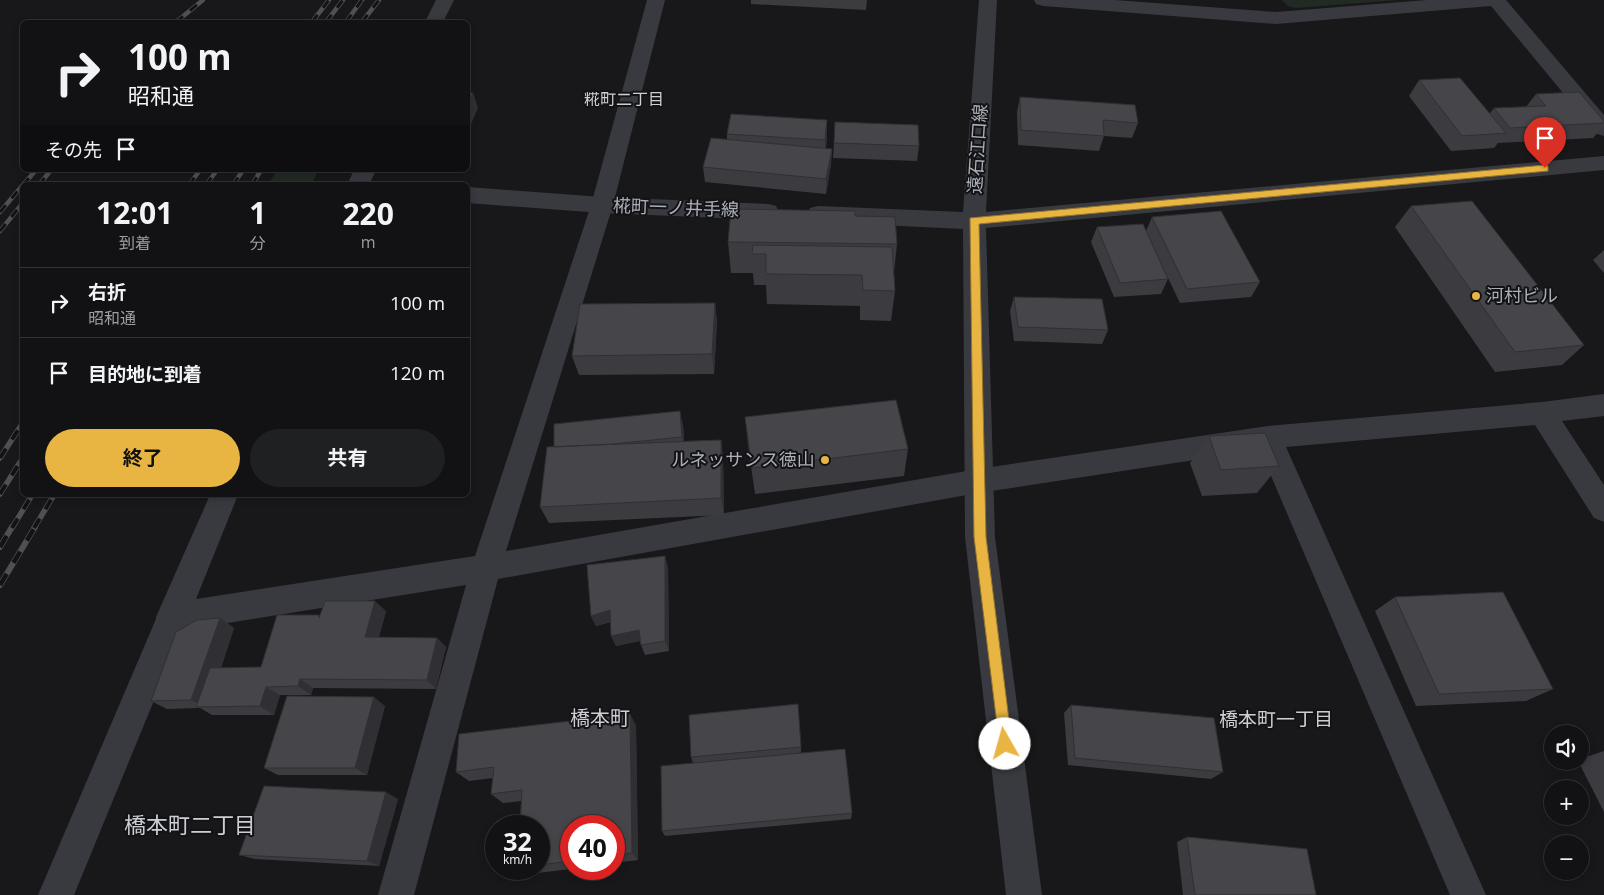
<!DOCTYPE html>
<html lang="ja">
<head>
<meta charset="utf-8">
<style>
  body { margin:0; font-family:"Open Sans","Noto Sans JP",sans-serif; background:#1f2022; color:#f1f3f6; height:100vh; display:flex; flex-direction:column; font-size:19px; white-space:nowrap }
  * { box-sizing:border-box; margin:0 }
  p { font-size:16px; color:#9c9ea0 }
  .icon { flex:none; width:28px; height:28px; fill:none; stroke:currentColor; stroke-width:2; stroke-linecap:round; stroke-linejoin:round }
  .map { position:relative; flex:1; overflow:hidden }
  .panel { position:absolute; left:20px; top:182px; width:450px; height:315px; display:flex; flex-direction:column; background:#121214; border-radius:8px; box-shadow:0 2px 8px #0003,0 0 0 1px #313234 }
  .panel>* { flex:none }
  .top-card { position:absolute; left:20px; top:20px; width:450px; height:152px; border-radius:8px; box-shadow:0 2px 8px #0003,0 0 0 1px #313234; background:#121214; color:#f1f3f6; overflow:hidden }
  .tools { position:absolute; left:1544px; top:725px; display:grid; gap:10px }
  .tools a { display:grid; place-items:center; width:45px; height:45px; border-radius:50%; background:#121214; box-shadow:0 2px 8px #0003,0 0 0 1px #313234; font-size:25px }
  .speed { position:absolute; left:485px; top:815px; display:flex; gap:10px; font-size:25px; font-weight:700; text-align:center }
  .speed>* { display:grid; place-content:center; width:65px; height:65px; border-radius:50%; background:#121214; box-shadow:0 2px 8px #0003,0 0 0 1px #313234; line-height:1 }
  .speed small { font-size:12px; font-weight:400 }
  .speed .limit { border:8px solid #d22; background:#fff; color:#111 }
  .pin { position:absolute; display:grid; place-items:center; width:42px; height:42px; color:#fff; margin:-51px -21px; border-radius:50% 50% 50% 0; rotate:-45deg; box-shadow:0 0 5px #0007 }
  .pin .icon { rotate:45deg }
  .me { position:absolute; width:55px; margin:-28px; rotate:353deg; stroke-linejoin:round; filter:drop-shadow(0 0 4px #0008) }
  .turn { display:flex; align-items:center; gap:18px; height:105px; padding:0 25px; font-size:22px }
  .turn .icon { width:65px; height:65px; stroke-width:2.5 }
  .turn b { display:block; font-size:35px; line-height:42px }
  .then { display:flex; align-items:center; height:48px; padding:0 25px; background:#0003; gap:10px; font-size:19px }
  .eta { display:flex; justify-content:space-evenly; align-items:center; height:85px; text-align:center }
  .eta b { font-size:30px; font-weight:700; line-height:35px }
  .primary-button { display:flex; gap:10px; margin-top:auto; padding:10px 25px }
  .primary-button a { flex:1; height:58px; border-radius:30px; background:#e9b542; color:#111; font-size:20px; font-weight:700; line-height:58px; text-align:center }
  .primary-button a+a { background:#1f2022; color:#f1f3f6 }
  ul { padding:0; list-style:none }
  li { display:flex; align-items:center; gap:15px; height:70px; padding:0 25px; border-top:1px solid #313234 }
  li div { flex:1 }
  li b { display:block; font-size:19px }
  li em { font-style:normal }
  .map>svg:first-child { display:block }
  .green { fill:#222a24 }
  .lines { fill:none; stroke-linecap:round; stroke-linejoin:round }
  .minor { fill:#393a3f; fill-rule:evenodd }
  .tertiary { fill:#393a3f; fill-rule:evenodd }
  .rail-far2-casing { stroke:#4f5056; stroke-width:4.5 }
  .rail-far1-casing { stroke:#4f5056; stroke-width:5.5 }
  .rail-casing { stroke:#4f5056; stroke-width:6 }
  .rail-far2 { stroke:#131315; stroke-width:3; stroke-dasharray:9; stroke-linecap:butt }
  .rail-far1 { stroke:#131315; stroke-width:4; stroke-dasharray:11; stroke-linecap:butt }
  .rail { stroke:#131315; stroke-width:4.5; stroke-dasharray:13; stroke-linecap:butt }
  .wall { fill:#3b3b40 }
  .shaded-wall { fill:#303034 }
  .building { fill:#45454a; stroke:#303034 }
  .route { fill:#e9b542; stroke:#97762b }
  .poi-dot { fill:#e9b542; stroke:#131315; stroke-width:2 }
  .labels { text-anchor:middle; stroke-width:4; stroke-linejoin:round; paint-order:stroke }
  .far-neighbourhood-label { font-size:16px; fill:#ccced5; stroke:#131315 }
  .street-label { font-size:18px; fill:#abafb9; stroke:#131315 }
  .poi-label { font-size:18px; fill:#abafb9; stroke:#131315; text-anchor:start }
  .neighbourhood-label { font-size:19px; fill:#ccced5; stroke:#131315 }
  .quarter-label { font-size:20px; fill:#ccced5; stroke:#131315 }
  .near-neighbourhood-label { font-size:22px; fill:#ccced5; stroke:#131315 }
</style>
</head>
<body>
<div class="map">
<svg width="1604" height="895" viewBox="0 0 1604 895">
  <rect width="100%" height="100%" fill="#18181a"/>
  <path class="green" d="M 1282,0 L 1398,0 L 1296,8 L 1288,6 Z
    M 277,170 L 318,170 L 312,185 L 268,185 Z"/>
  <g class="lines">
    <path class="minor" d="M 436,0 L 454,0 L 443,22 L 425,22 Z
      M 647,0 L 665,0 L 613,205 L 506,551 L 978,469 L 1268,426 L 1542,402 L 1604,394 L 1604,416 L 1562,421 L 1604,485 L 1604,522 L 1594,518 L 1535,425 L 1286,447 L 1486,895 L 1450,895 L 1260,450 L 978,493 L 498,579 L 414,895 L 378,895 L 466,585 L 183,630 L 74,895 L 38,895 L 156,619 L 156,617 L 210,495 L 238,495 L 196,599 L 475,556 L 591,205 Z
      M 1034,0 L 1115,0 L 1276,12 L 1427,0 L 1506,0 L 1604,115 L 1604,136 L 1597,134 L 1491,6 L 1276,24 L 1043,6 L 1036,4 Z
      M 354,170 L 376,170 L 369,185 L 347,185 Z"/>
    <path class="tertiary" d="M 979,0 L 997,0 L 986,212 L 1604,156 L 1604,170 L 986,228 L 995,537 L 1042,895 L 1006,895 L 965,537 L 963,229 L 818,222 L 810,220 L 807,214 L 810,208 L 818,206 L 963,212 Z
      M 468,187 L 602,197 L 768,204 L 776,206 L 779,212 L 776,218 L 768,220 L 602,213 L 468,203 Z"/>
    <defs>
      <path id="rail-far2" d="M 176,22 L 203,0
        M 312,22 L 329,0
        M 326,22 L 343,0
        M 346,22 L 362,0
        M 362,22 L 379,0
        M 23,185 L 36,170
        M 39,185 L 51,170
        M 189,185 L 200,170
        M 206,185 L 217,170
        M 233,185 L 243,170
        M 252,185 L 261,170
        M 0,212 L 22,186
        M 0,231 L 22,204"/>
      <path id="rail-far1" d="M 0,458 L 22,424
        M 0,494 L 22,459
        M 12,528 L 32,495
        M 34,528 L 54,495"/>
      <path id="rail" d="M 0,547 L 12,527
        M 0,585 L 35,527"/>
    </defs>
    <use href="#rail-far2" class="rail-far2-casing"/>
    <use href="#rail-far1" class="rail-far1-casing"/>
    <use href="#rail" class="rail-casing"/>
    <use href="#rail-far2" class="rail-far2"/>
    <use href="#rail-far1" class="rail-far1"/>
    <use href="#rail" class="rail"/>
  </g>
  <path class="wall" d="M 751,0 L 867,0 L 866,10 L 751,4 Z
    M 1419,80 L 1490,113 L 1494,108 L 1526,107 L 1536,94 L 1604,121 L 1604,126 L 1593,138 L 1498,143 L 1494,148 L 1451,151 L 1409,96 Z
    M 1020,97 L 1138,123 L 1132,138 L 1104,136 L 1099,151 L 1018,145 L 1017,112 Z
    M 727,134 L 827,135 L 826,149 L 832,149 L 831,164 L 826,194 L 705,182 L 703,167 L 727,139 Z
    M 834,143 L 919,146 L 917,161 L 833,158 Z
    M 1411,206 L 1584,345 L 1562,365 L 1495,372 L 1395,227 Z
    M 855,216 L 897,244 L 894,273 L 895,291 L 891,321 L 860,320 L 860,306 L 767,304 L 766,285 L 754,285 L 753,273 L 731,273 L 728,242 Z
    M 1152,217 L 1260,282 L 1251,297 L 1180,303 L 1168,278 L 1168,279 L 1161,294 L 1114,297 L 1091,242 L 1097,227 L 1146,231 Z
    M 1604,250 L 1604,273 L 1593,260 Z
    M 1014,297 L 1108,330 L 1102,344 L 1014,341 L 1010,311 Z
    M 715,303 L 717,323 L 714,374 L 579,375 L 572,356 Z
    M 745,417 L 908,449 L 904,476 L 755,494 L 748,445 Z
    M 683,425 L 684,441 L 721,440 L 723,458 L 724,515 L 549,523 L 540,507 L 554,447 Z
    M 1209,436 L 1279,466 L 1257,493 L 1202,496 L 1190,463 Z
    M 668,567 L 669,651 L 645,655 L 641,645 L 640,641 L 616,646 L 611,622 L 596,626 L 591,616 Z
    M 1395,597 L 1553,689 L 1526,701 L 1416,706 L 1375,611 Z
    M 386,611 L 379,637 L 437,638 L 446,647 L 436,689 L 313,688 L 311,695 L 280,695 L 274,715 L 212,715 L 200,708 L 167,709 L 151,701 L 220,618 L 234,628 L 221,668 L 261,667 L 319,615 L 320,616 Z
    M 1071,705 L 1223,772 L 1211,779 L 1068,765 L 1064,713 Z
    M 385,706 L 367,775 L 278,775 L 264,768 Z
    M 630,714 L 636,726 L 638,860 L 614,863 L 614,826 L 571,826 L 571,869 L 529,874 L 520,869 L 539,869 L 539,826 L 522,801 L 503,803 L 491,794 L 493,778 L 469,781 L 456,772 Z
    M 801,747 L 801,753 L 852,813 L 851,819 L 665,836 L 662,831 L 693,763 L 691,757 Z
    M 1604,751 L 1604,812 L 1578,761 L 1580,761 L 1580,759 Z
    M 398,799 L 379,866 L 255,859 L 239,855 Z
    M 1187,837 L 1316,895 L 1183,895 L 1177,842 Z"/>
  <path class="shaded-wall" d="M 473,93 L 478,108 L 468,131 L 468,104 Z
    M 827,120 L 827,135 L 825,155 L 825,140 Z
    M 832,149 L 831,164 L 826,194 L 826,179 Z
    M 715,303 L 717,323 L 714,374 L 712,354 Z
    M 680,411 L 683,425 L 685,450 L 682,437 Z
    M 721,440 L 723,458 L 724,515 L 721,498 Z
    M 665,556 L 668,567 L 669,651 L 665,641 Z
    M 375,601 L 386,611 L 376,647 L 365,637 Z
    M 610,610 L 615,621 L 596,626 L 591,616 Z
    M 220,618 L 234,628 L 208,707 L 204,707 L 191,700 Z
    M 639,630 L 643,640 L 616,646 L 611,636 Z
    M 437,638 L 446,647 L 436,689 L 427,680 Z
    M 300,679 L 313,688 L 311,695 L 298,686 Z
    M 266,687 L 280,695 L 274,715 L 260,706 Z
    M 374,697 L 385,706 L 367,775 L 355,768 Z
    M 630,714 L 636,726 L 638,860 L 632,853 Z
    M 386,792 L 398,799 L 379,866 L 367,861 Z"/>
  <path class="building" d="M 1460,78 L 1506,133 L 1462,136 L 1419,80 Z
    M 1579,92 L 1604,121 L 1604,123 L 1510,128 L 1494,108 L 1546,106 L 1536,94 Z
    M 468,93 L 473,93 L 468,104 Z
    M 1020,97 L 1135,105 L 1138,123 L 1103,120 L 1104,136 L 1021,130 Z
    M 731,114 L 827,120 L 825,140 L 727,134 Z
    M 835,122 L 918,125 L 919,146 L 834,143 Z
    M 711,138 L 832,149 L 826,179 L 703,167 Z
    M 1472,201 L 1584,345 L 1515,352 L 1411,206 Z
    M 731,209 L 855,211 L 855,216 L 895,217 L 897,244 L 728,242 Z
    M 1221,211 L 1260,282 L 1187,289 L 1152,217 Z
    M 1143,224 L 1168,279 L 1120,283 L 1097,227 Z
    M 753,245 L 892,247 L 895,291 L 863,290 L 862,275 L 766,274 L 766,254 L 752,254 Z
    M 1014,297 L 1102,299 L 1108,330 L 1018,327 Z
    M 715,303 L 712,354 L 572,356 L 580,304 Z
    M 896,400 L 908,449 L 752,468 L 745,417 Z
    M 680,411 L 682,437 L 613,444 L 554,447 L 554,424 Z
    M 1265,433 L 1279,466 L 1221,470 L 1209,436 Z
    M 721,440 L 721,498 L 540,507 L 547,447 Z
    M 665,556 L 665,641 L 641,645 L 639,630 L 611,636 L 610,610 L 591,616 L 587,565 Z
    M 1503,592 L 1553,689 L 1439,694 L 1395,597 Z
    M 325,601 L 375,601 L 365,637 L 437,638 L 427,680 L 300,679 L 298,686 L 266,687 L 260,706 L 196,707 L 210,668 L 261,667 L 277,615 L 319,615 L 319,618 Z
    M 220,618 L 191,700 L 151,701 L 176,632 L 197,620 Z
    M 287,696 L 374,697 L 355,768 L 264,768 Z
    M 798,704 L 801,747 L 691,757 L 689,715 Z
    M 1071,705 L 1214,718 L 1223,772 L 1075,758 Z
    M 630,714 L 632,853 L 614,855 L 614,826 L 571,826 L 571,861 L 539,865 L 539,826 L 520,826 L 522,790 L 491,794 L 494,767 L 456,772 L 459,734 Z
    M 845,749 L 852,813 L 662,831 L 661,766 Z
    M 264,786 L 386,792 L 367,861 L 239,855 Z
    M 1187,837 L 1307,849 L 1316,895 L 1195,895 Z"/>
  <path class="route" d="M 1545,165 L 1548,166 L 1548,171 L 979,224 L 986,537 L 1012,744 L 1010,749 L 1005,751 L 1000,749 L 974,537 L 970,218 Z"/>
  <g class="poi-dot">
    <circle cx="1476" cy="296" r="5"/>
    <circle cx="825" cy="460" r="5"/>
  </g>
  <g class="labels">
    <g class="far-neighbourhood-label">
      <text x="624" y="105">糀町二丁目</text>
    </g>
    <g class="street-label">
      <text transform="translate(978 149) rotate(-86)" y="6">遠石江口線</text>
      <text transform="translate(676 208) rotate(2)" y="6">椛町一ノ井手線</text>
    </g>
    <g class="poi-label">
      <text x="1486" y="302">河村ビル</text>
      <text x="815" y="466" text-anchor="end">ルネッサンス徳山</text>
    </g>
    <g class="neighbourhood-label">
      <text x="1276" y="726">橋本町一丁目</text>
    </g>
    <g class="quarter-label">
      <text x="600" y="725">橋本町</text>
    </g>
    <g class="near-neighbourhood-label">
      <text x="190" y="833">橋本町二丁目</text>
    </g>
  </g>
</svg>
<div class="tools">
<a><svg class="icon" aria-label="sound" viewBox="0 0 24 24"><path d="M4 9h4l5-4v14l-5-4H4zM17 9q2 3 0 6"/></svg></a>
<a>+</a>
<a>−</a>
</div>
<div class="speed"><div>32<small>km/h</small></div><div class="limit">40</div></div>
<div class="pin" style="left:1545px;top:168px;background:#d93025"><svg class="icon" aria-label="arrive" viewBox="0 0 24 24"><path d="M6 21V4h12l-3 4 3 4H6"/></svg></div>
<svg class="me" style="left:1005px;top:744px" viewBox="-20 -20 40 40"><circle r="19" fill="#fff"/><path d="M0-13L10 11 0 6-10 11z" fill="#e9b542"/></svg>
<div class="top-card">
<div class="turn"><svg class="icon" aria-label="right" viewBox="0 0 24 24"><path d="M7 20v-9h11M14 6l5 5-5 5"/></svg><div><b>100 m</b>昭和通</div></div>
<div class="then">その先<svg class="icon" aria-label="arrive" viewBox="0 0 24 24"><path d="M6 21V4h12l-3 4 3 4H6"/></svg></div>
</div>
<section class="panel">
<div class="eta">
<div><b>12:01</b><p>到着</p></div>
<div><b>1</b><p>分</p></div>
<div><b>220</b><p>m</p></div>
</div>
<ul>
<li><svg class="icon" aria-label="right" viewBox="0 0 24 24"><path d="M7 20v-9h11M14 6l5 5-5 5"/></svg><div><b>右折</b><p>昭和通</p></div><em>100 m</em></li>
<li><svg class="icon" aria-label="arrive" viewBox="0 0 24 24"><path d="M6 21V4h12l-3 4 3 4H6"/></svg><div><b>目的地に到着</b></div><em>120 m</em></li>
</ul>
<div class="primary-button"><a>終了</a><a>共有</a></div>
</section>
</div>
</body>
</html>
